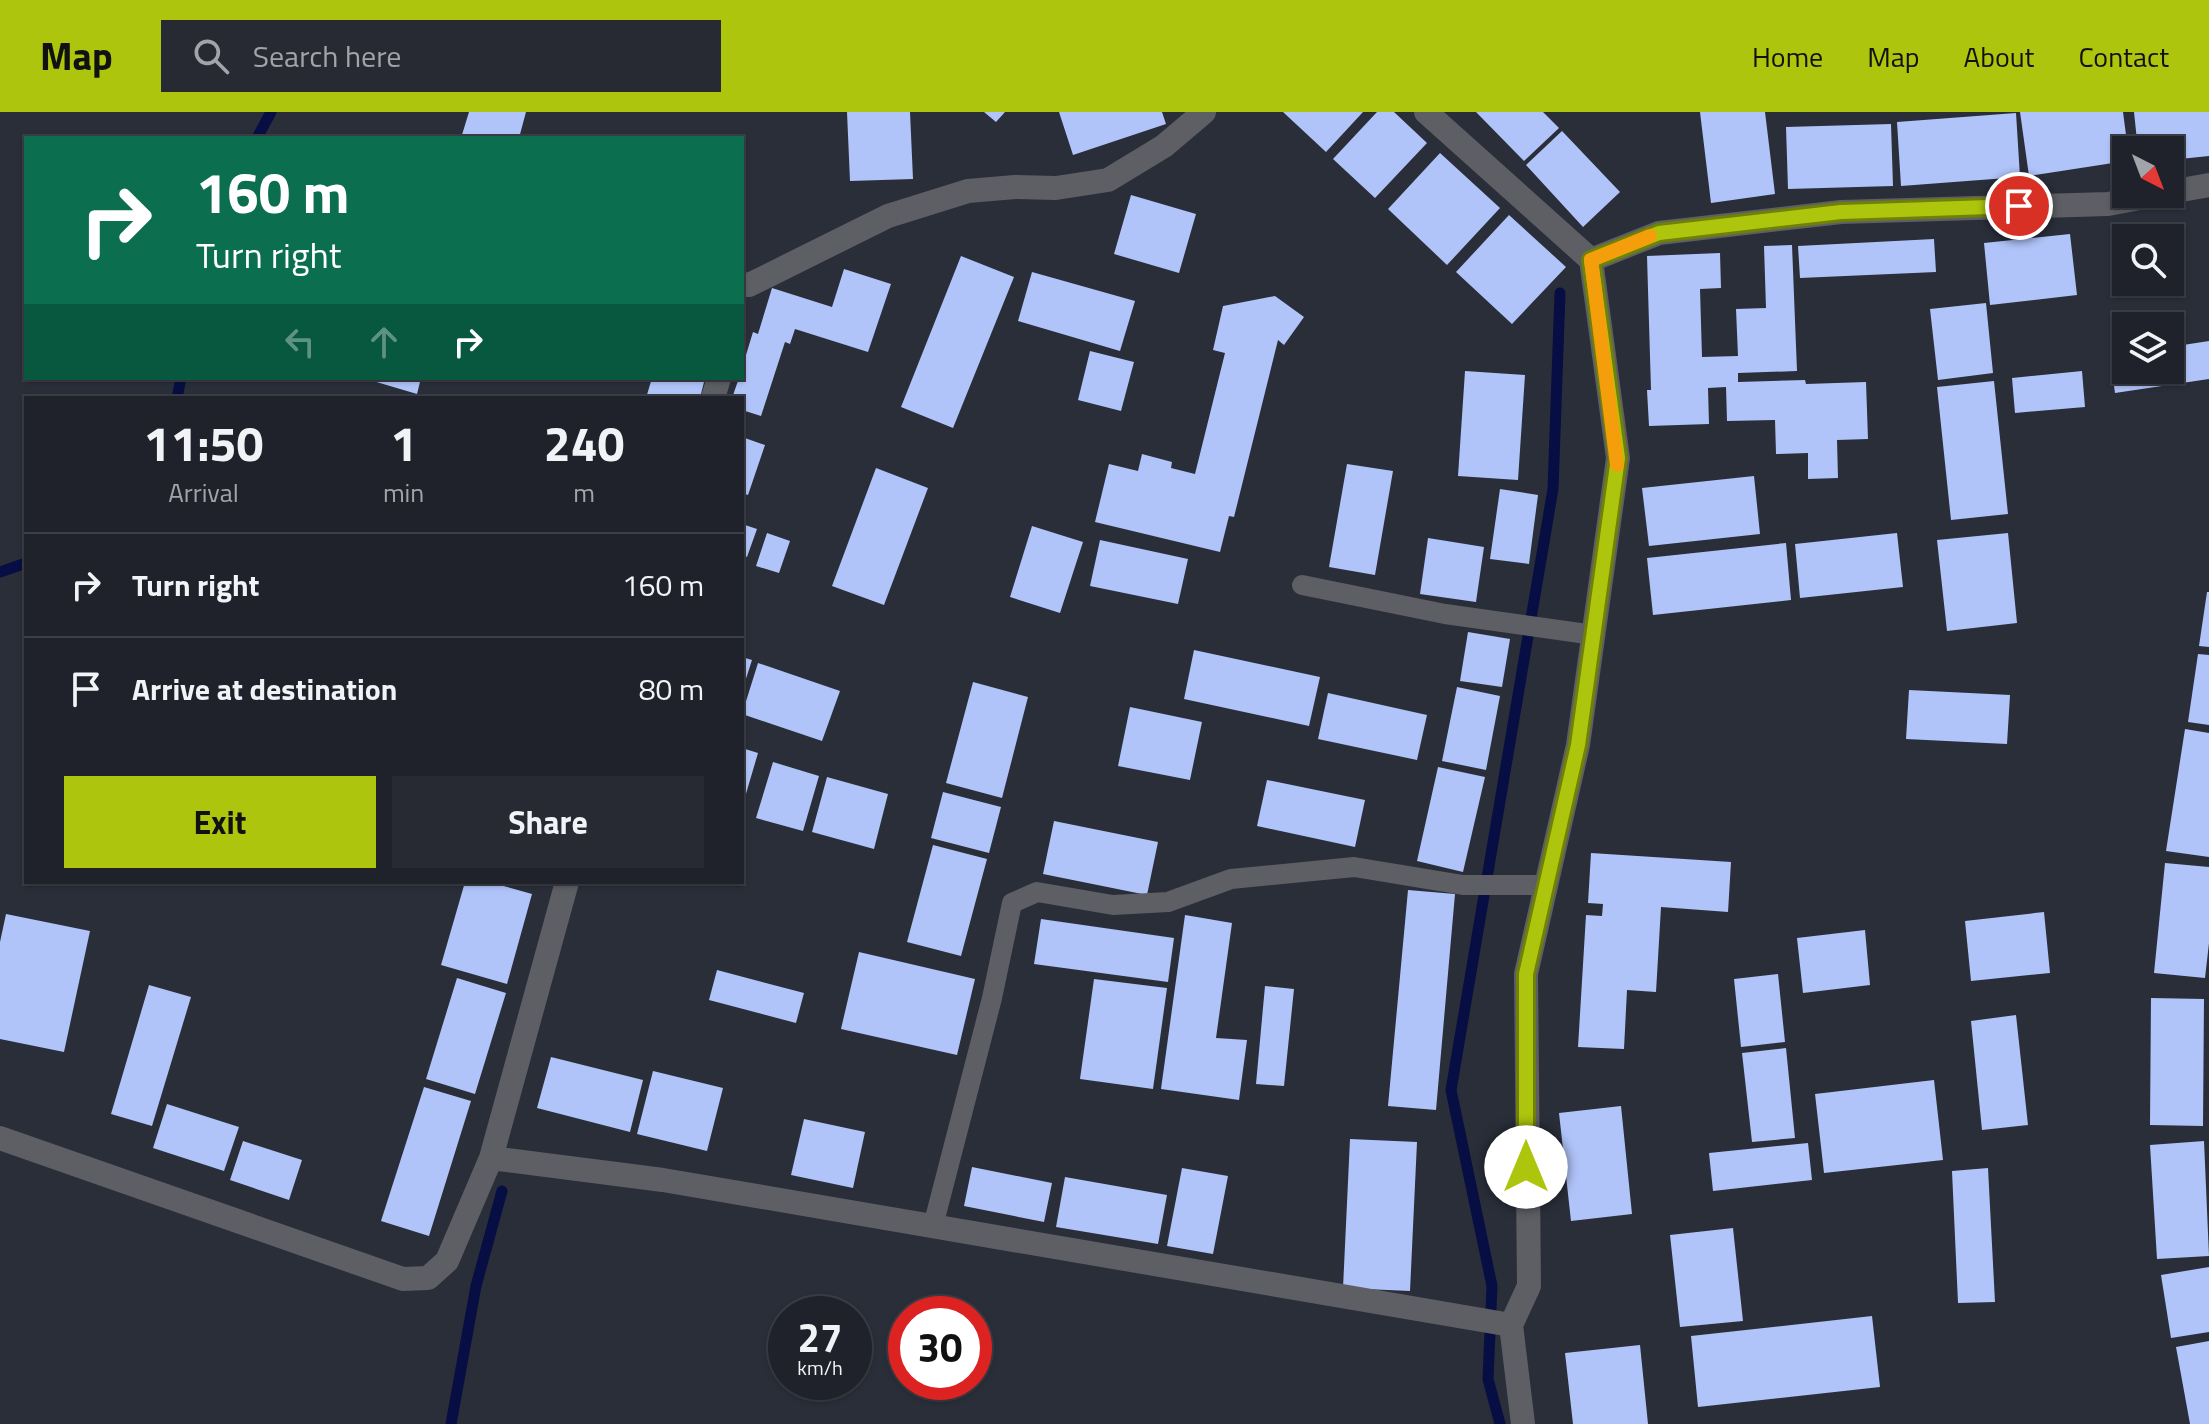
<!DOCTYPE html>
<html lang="en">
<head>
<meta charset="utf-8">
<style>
  body { margin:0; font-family:"Titillium Web",sans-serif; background:#282a33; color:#f1f3f6; height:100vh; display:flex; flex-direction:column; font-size:30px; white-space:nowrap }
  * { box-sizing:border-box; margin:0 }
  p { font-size:26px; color:#a2a4a9 }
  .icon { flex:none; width:44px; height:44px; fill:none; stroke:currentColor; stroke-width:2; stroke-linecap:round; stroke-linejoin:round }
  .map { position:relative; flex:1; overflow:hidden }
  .panel { position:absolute; left:24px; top:284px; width:720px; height:488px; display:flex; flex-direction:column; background:#20222b; border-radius:0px; box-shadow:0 2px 6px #0004,0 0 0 2px #3d3f47 }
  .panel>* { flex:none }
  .hud { position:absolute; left:24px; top:24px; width:720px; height:244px; border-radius:0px; box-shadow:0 2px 6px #0004,0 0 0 2px #3d3f47; background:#0b6e4f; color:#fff; overflow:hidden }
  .needle { width:52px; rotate:138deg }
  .buttons { position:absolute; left:2112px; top:24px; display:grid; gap:16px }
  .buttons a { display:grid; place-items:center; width:72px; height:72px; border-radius:0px; background:#20222b; box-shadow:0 2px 6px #0004,0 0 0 2px #3d3f47; font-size:40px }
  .speed { position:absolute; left:768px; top:1184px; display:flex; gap:16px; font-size:40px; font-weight:700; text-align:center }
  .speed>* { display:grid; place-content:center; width:104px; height:104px; border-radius:50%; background:#20222b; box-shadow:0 2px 6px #0004,0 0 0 2px #3d3f47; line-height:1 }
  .speed small { font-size:20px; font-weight:400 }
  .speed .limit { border:12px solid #d22; background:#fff; color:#111 }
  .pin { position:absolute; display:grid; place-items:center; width:68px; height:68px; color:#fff; margin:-34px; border:4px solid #fff; border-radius:50%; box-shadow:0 2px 8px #0007 }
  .me { position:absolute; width:88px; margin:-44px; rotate:0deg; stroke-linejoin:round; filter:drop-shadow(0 0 6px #0008) }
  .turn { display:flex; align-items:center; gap:28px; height:168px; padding:0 40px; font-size:36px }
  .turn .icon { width:104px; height:104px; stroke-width:2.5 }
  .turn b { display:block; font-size:56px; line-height:68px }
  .lanes { display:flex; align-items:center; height:76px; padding:0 40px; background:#0003; justify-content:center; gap:40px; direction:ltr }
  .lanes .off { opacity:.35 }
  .eta { display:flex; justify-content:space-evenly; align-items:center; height:136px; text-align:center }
  .eta b { font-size:48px; font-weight:700; line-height:56px }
  .cta { display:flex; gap:16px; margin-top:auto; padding:16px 40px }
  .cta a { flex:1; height:92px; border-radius:0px; background:#adc60d; color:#111; font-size:32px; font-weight:700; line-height:92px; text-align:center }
  .cta a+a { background:#282a33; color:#f1f3f6 }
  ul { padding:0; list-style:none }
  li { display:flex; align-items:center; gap:24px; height:104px; padding:0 40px; border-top:2px solid #3d3f47 }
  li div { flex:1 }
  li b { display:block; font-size:30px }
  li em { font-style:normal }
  header { display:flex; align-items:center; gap:48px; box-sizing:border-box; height:112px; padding:0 40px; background:#adc60d; color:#111 }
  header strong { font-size:38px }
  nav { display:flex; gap:44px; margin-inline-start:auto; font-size:28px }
  .search { width:560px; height:72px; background:#282a33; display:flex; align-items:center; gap:20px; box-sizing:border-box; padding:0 28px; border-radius:0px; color:#a2a4a9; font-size:30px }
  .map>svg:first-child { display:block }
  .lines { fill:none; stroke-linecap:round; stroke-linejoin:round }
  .stream { stroke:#070e43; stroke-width:11 }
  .building { fill:#b0c4f9 }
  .lane { stroke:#5d5f65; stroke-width:20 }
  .street { stroke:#5d5f65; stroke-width:24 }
  .route-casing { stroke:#708108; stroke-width:20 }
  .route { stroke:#adc60d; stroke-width:14 }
  .slow { stroke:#f59e0b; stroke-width:14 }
</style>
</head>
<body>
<header>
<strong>Map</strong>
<div class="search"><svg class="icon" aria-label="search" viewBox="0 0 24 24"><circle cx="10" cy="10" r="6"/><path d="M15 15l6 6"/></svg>Search here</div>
<nav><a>Home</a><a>Map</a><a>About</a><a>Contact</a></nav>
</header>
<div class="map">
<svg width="2209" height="1312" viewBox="0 0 2209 1312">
  <rect width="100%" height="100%" fill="#2a2e39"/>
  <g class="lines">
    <path class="stream" d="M 257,26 L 271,0
      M 177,286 L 181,266
      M 0,460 L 26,451
      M 451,1312 L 476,1174 L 502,1079
      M 1500,1312 L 1488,1267 L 1492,1174 L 1451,978 L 1553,377 L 1560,181"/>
  </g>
  <path class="building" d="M 469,0 L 526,0 L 519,26 L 461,26 Z
    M 847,0 L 910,0 L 913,67 L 850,69 Z
    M 984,0 L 1005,0 L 996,10 Z
    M 1059,0 L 1162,0 L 1166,12 L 1073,43 Z
    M 1283,0 L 1363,0 L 1326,40 Z
    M 1377,0 L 1394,0 L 1427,31 L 1375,86 L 1333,47 Z
    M 1476,0 L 1543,0 L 1559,16 L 1524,49 Z
    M 1700,0 L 1765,0 L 1775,82 L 1711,91 Z
    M 2020,0 L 2123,0 L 2128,38 L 2126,49 L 2029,64 Z
    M 2134,0 L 2209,0 L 2209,44 L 2170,48 L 2170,38 L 2138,38 Z
    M 2016,1 L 2020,65 L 1901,74 L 1897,10 Z
    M 1891,12 L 1893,74 L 1788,77 L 1786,15 Z
    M 1562,19 L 1620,80 L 1583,115 L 1526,53 Z
    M 1440,41 L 1500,96 L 1447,153 L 1388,97 Z
    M 1131,83 L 1196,102 L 1179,161 L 1114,142 Z
    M 1509,103 L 1566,155 L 1512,212 L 1456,160 Z
    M 2070,122 L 2077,183 L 1990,193 L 1984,131 Z
    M 1934,127 L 1936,160 L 1800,166 L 1798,134 Z
    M 1792,133 L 1797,259 L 1738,261 L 1738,270 L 1805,268 L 1806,272 L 1866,270 L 1868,327 L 1837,328 L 1838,366 L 1808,367 L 1808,341 L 1776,342 L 1775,308 L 1727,309 L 1726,275 L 1708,276 L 1709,312 L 1649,314 L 1647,278 L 1651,278 L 1647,144 L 1720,141 L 1721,176 L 1700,177 L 1702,245 L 1738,244 L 1736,197 L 1766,196 L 1764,134 Z
    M 961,144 L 1014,165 L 953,316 L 901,295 Z
    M 844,157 L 891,172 L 868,240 L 795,217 L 790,232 L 785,230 L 761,304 L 742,298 L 742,286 L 732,286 L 739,266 L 742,266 L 742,256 L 753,220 L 758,222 L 772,176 L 832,195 Z
    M 1032,160 L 1135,189 L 1120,239 L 1018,209 Z
    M 1275,184 L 1304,205 L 1284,233 L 1278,228 L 1234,405 L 1229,404 L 1220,440 L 1095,410 L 1109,352 L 1138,359 L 1142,342 L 1172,350 L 1171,356 L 1195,362 L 1225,241 L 1213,238 L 1223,194 Z
    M 1986,191 L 1993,261 L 1938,268 L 1930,197 Z
    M 2209,229 L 2209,267 L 2115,281 L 2110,244 L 2126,242 L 2126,258 L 2170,258 L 2170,235 Z
    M 1090,239 L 1134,250 L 1121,299 L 1078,288 Z
    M 1465,259 L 1525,263 L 1518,368 L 1458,364 Z
    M 2082,259 L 2085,295 L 2015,301 L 2012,266 Z
    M 363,266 L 421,266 L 417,282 Z
    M 652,266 L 705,266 L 700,286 L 646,286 Z
    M 1994,269 L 2008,402 L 1951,408 L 1937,275 Z
    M 742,325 L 765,333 L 748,383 L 742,381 Z
    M 1347,352 L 1393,359 L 1375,463 L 1329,455 Z
    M 876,356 L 928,376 L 884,493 L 832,474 Z
    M 1754,364 L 1760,422 L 1649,434 L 1642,376 Z
    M 1500,377 L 1538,383 L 1529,452 L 1490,447 Z
    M 742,412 L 757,417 L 747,445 L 742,443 Z
    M 1032,414 L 1083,430 L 1060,501 L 1010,485 Z
    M 767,421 L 790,429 L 779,461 L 756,454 Z
    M 1897,421 L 1903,475 L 1800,486 L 1795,432 Z
    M 2008,421 L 2017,511 L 1947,519 L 1937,428 Z
    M 1428,426 L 1484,435 L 1476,490 L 1420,482 Z
    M 1100,428 L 1188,447 L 1178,492 L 1090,474 Z
    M 1786,431 L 1791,488 L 1653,503 L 1647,446 Z
    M 2207,480 L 2209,480 L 2209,535 L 2199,534 Z
    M 1468,520 L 1510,527 L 1502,575 L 1460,569 Z
    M 1194,538 L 1320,565 L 1309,614 L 1184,587 Z
    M 2198,542 L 2209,543 L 2209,613 L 2188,610 Z
    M 742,545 L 752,548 L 743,576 L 742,576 Z
    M 758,551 L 840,579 L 822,629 L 742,602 Z
    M 973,570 L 1028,585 L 1002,686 L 946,671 Z
    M 1457,575 L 1500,584 L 1486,658 L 1442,649 Z
    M 1909,578 L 2010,583 L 2007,632 L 1906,627 Z
    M 1328,581 L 1427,603 L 1417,648 L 1318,627 Z
    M 1130,595 L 1202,610 L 1190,668 L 1118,654 Z
    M 2185,617 L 2209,621 L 2209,745 L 2166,739 Z
    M 742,636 L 758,641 L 743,692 L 742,692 Z
    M 773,650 L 819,664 L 803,719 L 756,706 Z
    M 1438,655 L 1485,665 L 1463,760 L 1417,749 Z
    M 827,665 L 888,682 L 874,737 L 812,720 Z
    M 1267,668 L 1365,688 L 1355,735 L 1257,714 Z
    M 943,680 L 1001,695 L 989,741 L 931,726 Z
    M 1054,709 L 1158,730 L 1147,783 L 1043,762 Z
    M 933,733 L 987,747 L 961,844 L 907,830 Z
    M 1591,741 L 1731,750 L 1728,800 L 1661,795 L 1656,880 L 1627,878 L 1624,937 L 1578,935 L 1586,803 L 1602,804 L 1603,792 L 1588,791 Z
    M 2165,751 L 2209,755 L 2209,831 L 2205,866 L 2154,861 Z
    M 465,770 L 489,770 L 532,782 L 507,872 L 441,853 Z
    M 1408,778 L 1455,782 L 1436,998 L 1388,994 Z
    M 2044,800 L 2050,861 L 1971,869 L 1965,809 Z
    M 6,802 L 90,819 L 64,940 L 0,927 L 0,830 Z
    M 1185,803 L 1232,811 L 1216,926 L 1247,928 L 1239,988 L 1161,977 Z
    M 1041,807 L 1174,826 L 1168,870 L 1034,852 Z
    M 1865,818 L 1870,873 L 1803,881 L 1797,826 Z
    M 859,840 L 975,867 L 957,943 L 841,917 Z
    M 717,858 L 804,881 L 796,911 L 709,888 Z
    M 1778,862 L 1785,930 L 1741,935 L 1734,867 Z
    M 457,866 L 506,881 L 475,982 L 426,967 Z
    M 1094,867 L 1167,876 L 1153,977 L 1080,967 Z
    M 149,873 L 191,885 L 152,1014 L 111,1002 Z
    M 1265,874 L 1294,877 L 1284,974 L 1256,972 Z
    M 2151,886 L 2204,887 L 2203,1014 L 2150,1013 Z
    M 2016,903 L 2028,1013 L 1982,1018 L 1971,909 Z
    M 1786,936 L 1795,1026 L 1752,1030 L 1742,941 Z
    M 551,945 L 643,968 L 630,1020 L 537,996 Z
    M 653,959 L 723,976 L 707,1039 L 637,1022 Z
    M 1934,968 L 1943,1048 L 1824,1061 L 1815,982 Z
    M 424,975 L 471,989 L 429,1124 L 381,1109 Z
    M 167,992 L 239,1015 L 224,1059 L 153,1036 Z
    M 1621,994 L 1632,1102 L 1571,1109 L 1559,1001 Z
    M 804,1007 L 865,1020 L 853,1076 L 791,1063 Z
    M 1350,1027 L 1417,1030 L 1410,1179 L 1343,1176 Z
    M 243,1029 L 302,1048 L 289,1088 L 230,1068 Z
    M 2204,1029 L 2209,1144 L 2157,1147 L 2150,1033 Z
    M 1808,1031 L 1812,1068 L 1713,1079 L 1709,1041 Z
    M 972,1055 L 1052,1071 L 1044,1110 L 964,1094 Z
    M 1182,1056 L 1228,1064 L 1213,1142 L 1167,1134 Z
    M 1988,1056 L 1995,1190 L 1958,1191 L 1952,1059 Z
    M 1065,1065 L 1167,1083 L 1158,1132 L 1056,1115 Z
    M 1733,1116 L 1743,1209 L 1680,1215 L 1670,1123 Z
    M 2209,1155 L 2209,1220 L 2171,1226 L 2161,1163 Z
    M 1872,1204 L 1880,1275 L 1698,1295 L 1691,1224 Z
    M 2209,1229 L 2209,1312 L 2190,1312 L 2176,1235 Z
    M 1640,1233 L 1648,1312 L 1573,1312 L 1565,1241 Z"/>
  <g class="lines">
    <path class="lane" d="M 1302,473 L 1445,502 L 1594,523
      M 933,1114 L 992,886 L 1012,791 L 1037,780 L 1113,793 L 1168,790 L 1231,767 L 1354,755 L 1463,773 L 1546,773"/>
    <path class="street" d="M 1426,0 L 1591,148 L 1618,346 L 1578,633 L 1526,862 L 1529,1174 L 1511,1213 L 1523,1312
      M 2170,80 L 2209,73
      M 1591,148 L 1659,121 L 1841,100 L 2108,92 L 2161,82
      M 742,172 L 749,173 L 888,104 L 968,79 L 1015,75 L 1056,76 L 1108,68 L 1164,34 L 1204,0
      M 713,286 L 719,266
      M 0,1026 L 403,1167 L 428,1166 L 447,1149 L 491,1046 L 567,770
      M 491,1046 L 663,1068 L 1511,1213"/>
  </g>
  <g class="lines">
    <defs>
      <path id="route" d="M 1526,1055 L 1526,862 L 1578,633 L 1618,346 L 1591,148 L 1659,121 L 1841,100 L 2019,94"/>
    </defs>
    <use href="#route" class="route-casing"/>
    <use href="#route" class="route"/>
    <path class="slow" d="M 1617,353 L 1591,148 L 1650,124"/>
  </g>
</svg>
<div class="buttons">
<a><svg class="needle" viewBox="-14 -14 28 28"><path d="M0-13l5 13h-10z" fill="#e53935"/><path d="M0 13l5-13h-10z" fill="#a2a4a9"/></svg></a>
<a><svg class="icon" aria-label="search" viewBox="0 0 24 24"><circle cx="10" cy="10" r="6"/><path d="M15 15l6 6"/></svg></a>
<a><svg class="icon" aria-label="layers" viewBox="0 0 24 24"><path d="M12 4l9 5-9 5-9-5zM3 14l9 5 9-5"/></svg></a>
</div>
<div class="speed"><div>27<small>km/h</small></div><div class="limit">30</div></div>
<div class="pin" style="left:2019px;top:94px;background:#d93025"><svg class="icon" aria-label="arrive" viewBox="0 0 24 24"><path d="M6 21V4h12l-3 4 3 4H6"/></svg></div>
<svg class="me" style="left:1526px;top:1055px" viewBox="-20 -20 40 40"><circle r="19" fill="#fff"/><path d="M0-13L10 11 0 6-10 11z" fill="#adc60d"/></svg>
<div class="hud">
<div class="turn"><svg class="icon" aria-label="right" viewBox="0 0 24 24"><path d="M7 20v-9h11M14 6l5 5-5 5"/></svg><div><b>160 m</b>Turn right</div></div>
<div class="lanes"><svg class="icon off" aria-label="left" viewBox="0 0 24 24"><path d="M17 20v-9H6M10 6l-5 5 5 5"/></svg><svg class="icon off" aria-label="ahead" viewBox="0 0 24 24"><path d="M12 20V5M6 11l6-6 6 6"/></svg><svg class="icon" aria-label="right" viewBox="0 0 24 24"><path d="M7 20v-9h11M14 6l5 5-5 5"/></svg></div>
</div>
<section class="panel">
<div class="eta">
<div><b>11:50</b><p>Arrival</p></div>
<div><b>1</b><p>min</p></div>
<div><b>240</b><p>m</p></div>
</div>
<ul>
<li><svg class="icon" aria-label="right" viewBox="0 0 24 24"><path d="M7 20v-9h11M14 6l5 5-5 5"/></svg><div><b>Turn right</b></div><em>160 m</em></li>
<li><svg class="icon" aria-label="arrive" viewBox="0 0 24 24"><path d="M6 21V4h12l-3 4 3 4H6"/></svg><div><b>Arrive at destination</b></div><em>80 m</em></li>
</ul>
<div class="cta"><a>Exit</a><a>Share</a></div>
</section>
</div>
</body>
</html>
